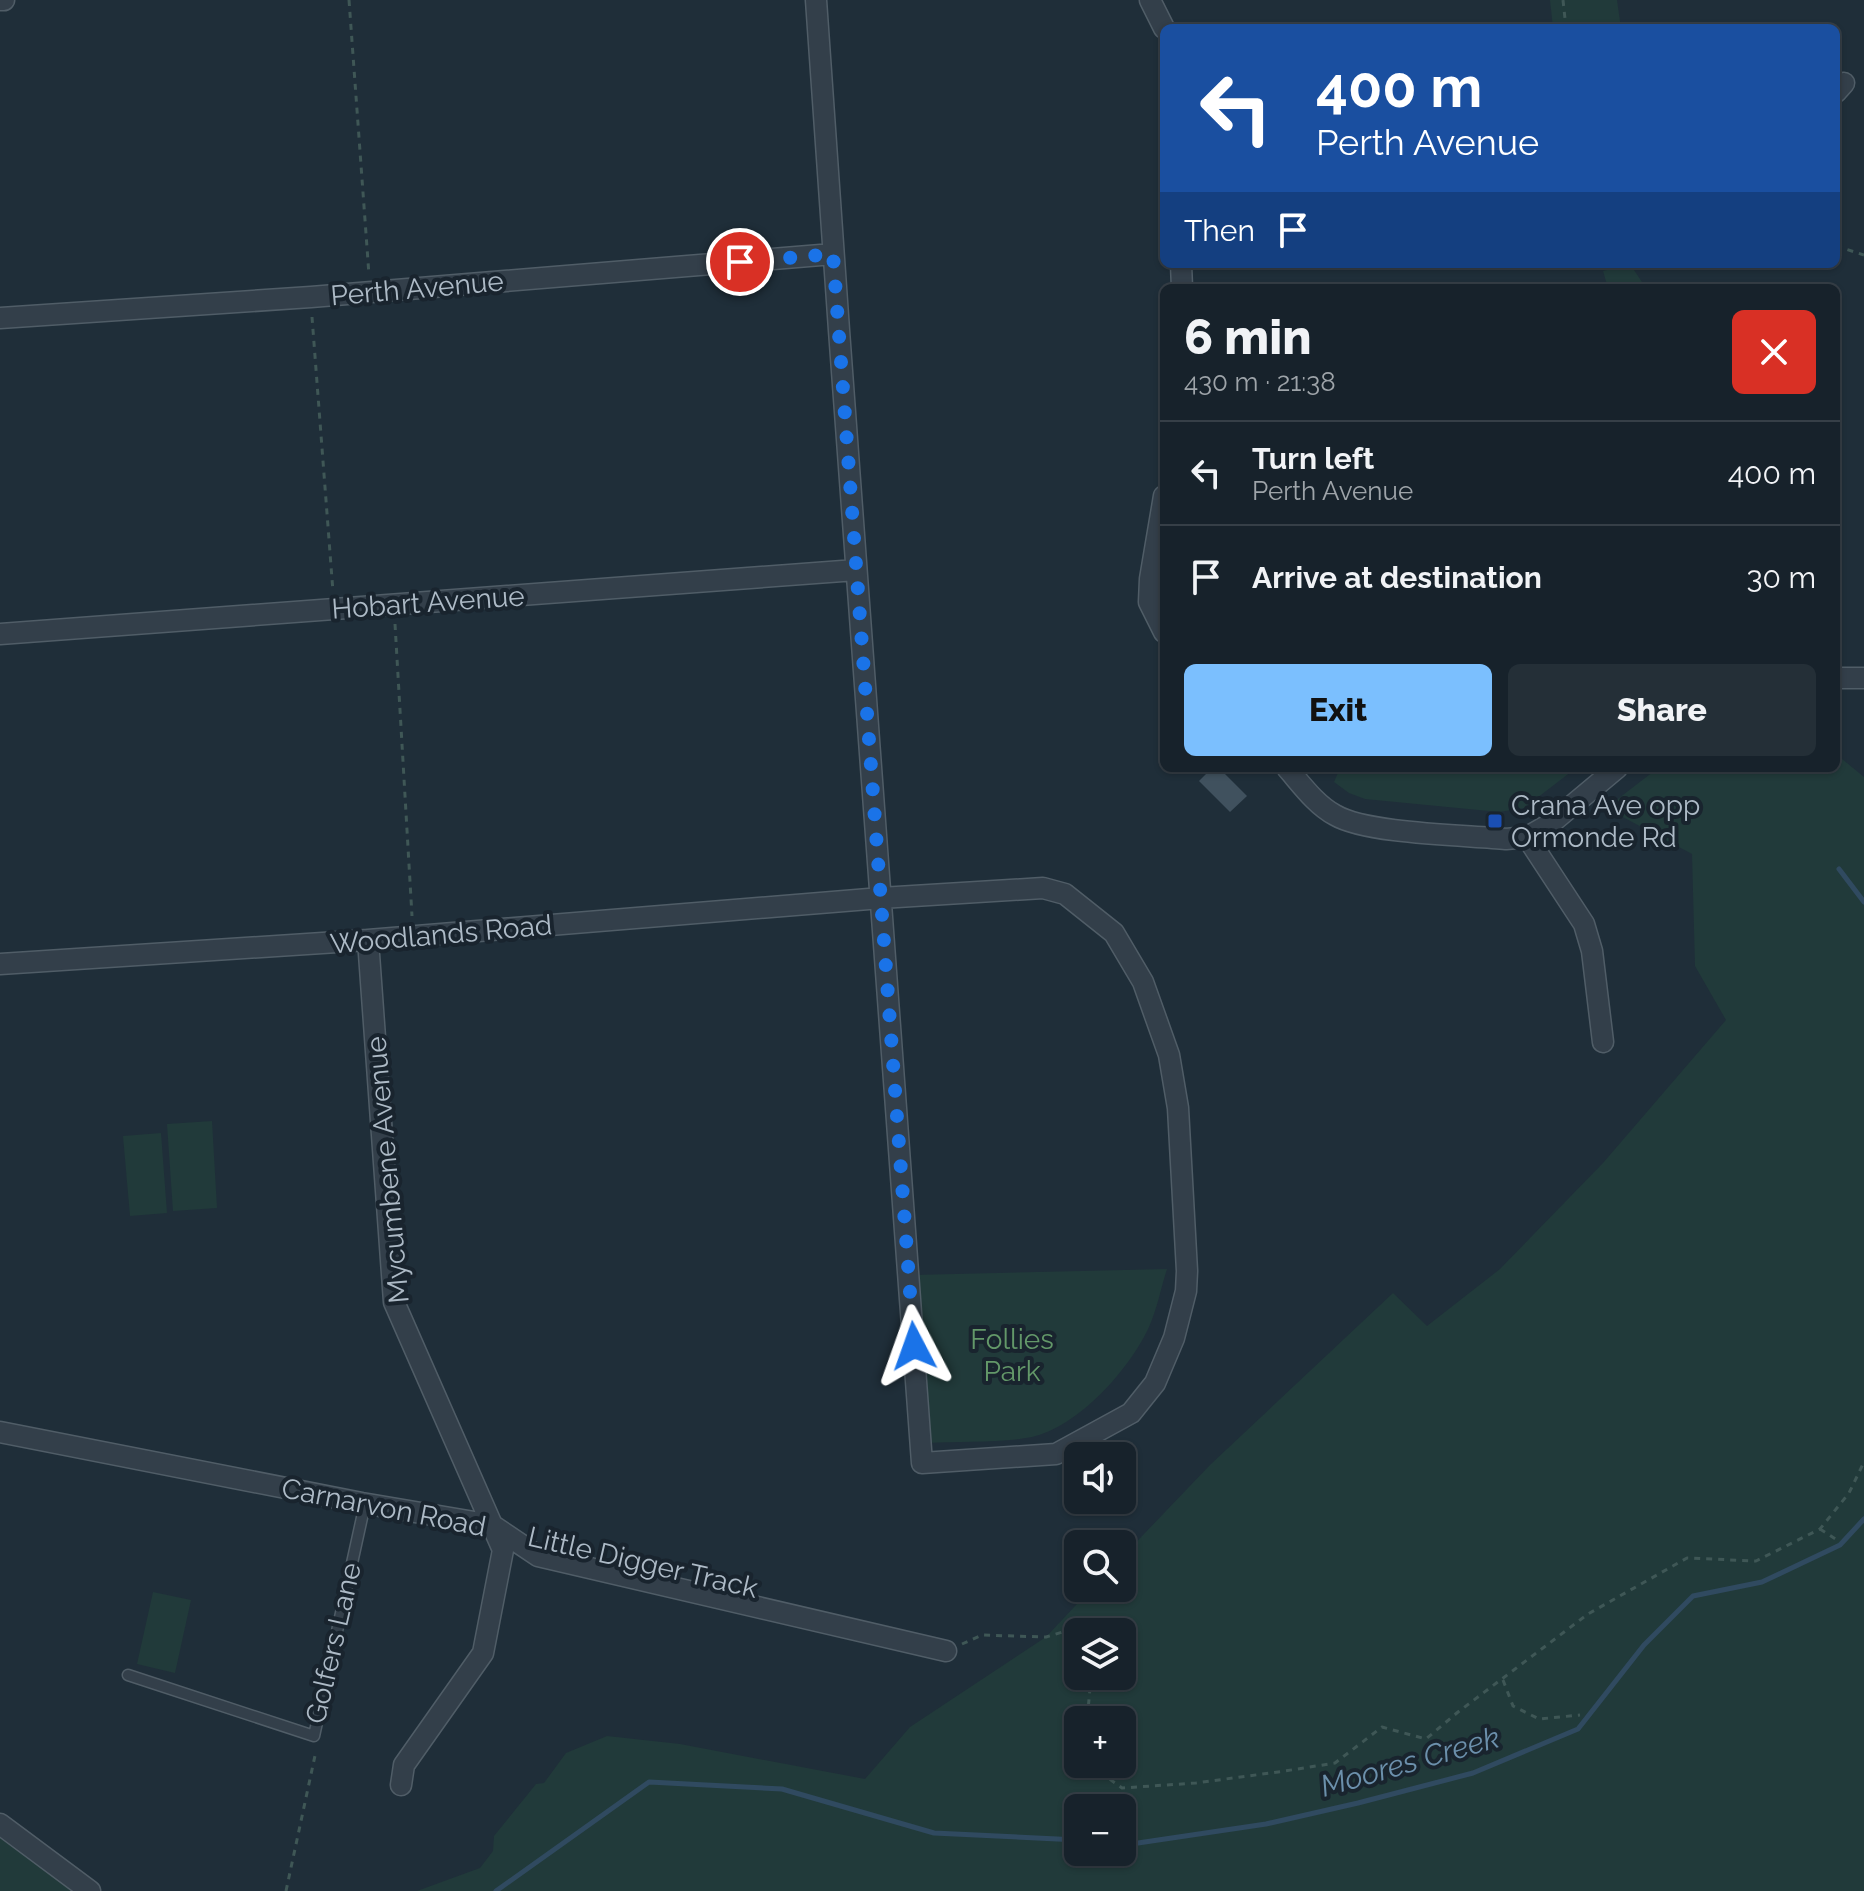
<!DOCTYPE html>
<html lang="en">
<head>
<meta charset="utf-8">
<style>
  body { margin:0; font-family:Raleway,sans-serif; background:#242f37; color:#f1f3f6; height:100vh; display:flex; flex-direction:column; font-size:30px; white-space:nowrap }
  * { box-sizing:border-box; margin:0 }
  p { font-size:26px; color:#9ea4a9 }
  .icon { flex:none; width:44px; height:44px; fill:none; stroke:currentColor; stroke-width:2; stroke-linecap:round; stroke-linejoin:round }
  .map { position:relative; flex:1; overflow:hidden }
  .drawer { position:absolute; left:1160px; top:284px; width:680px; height:488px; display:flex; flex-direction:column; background:#17222b; border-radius:12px; box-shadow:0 2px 6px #0004,0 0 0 2px #363f47 }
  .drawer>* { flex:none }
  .guide { position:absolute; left:1160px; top:24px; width:680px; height:244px; border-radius:12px; box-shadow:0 2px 6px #0004,0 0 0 2px #363f47; background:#1a4fa0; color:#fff; overflow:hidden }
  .tools { position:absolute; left:1064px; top:1442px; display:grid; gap:16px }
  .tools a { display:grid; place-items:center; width:72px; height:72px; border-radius:12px; background:#17222b; box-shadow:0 2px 6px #0004,0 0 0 2px #363f47; font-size:40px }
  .pin { position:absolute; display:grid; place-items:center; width:68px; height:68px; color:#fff; margin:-34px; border:4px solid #fff; border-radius:50%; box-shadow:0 2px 8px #0007 }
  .me { position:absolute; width:88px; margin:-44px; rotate:356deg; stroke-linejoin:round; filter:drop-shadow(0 0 6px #0008) }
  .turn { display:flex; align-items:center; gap:28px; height:168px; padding:0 24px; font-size:36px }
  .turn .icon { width:104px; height:104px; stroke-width:2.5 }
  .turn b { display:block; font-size:56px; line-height:68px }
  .then { display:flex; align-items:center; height:76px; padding:0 24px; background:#0003; gap:16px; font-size:30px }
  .round { display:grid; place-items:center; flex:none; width:84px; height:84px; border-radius:12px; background:#242f37 }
  .summary { display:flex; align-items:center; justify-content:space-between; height:136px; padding:0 24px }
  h1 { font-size:48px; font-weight:800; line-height:60px }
  .action { display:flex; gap:16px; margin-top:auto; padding:16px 24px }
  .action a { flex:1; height:92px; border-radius:12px; background:#7bbffe; color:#111; font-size:32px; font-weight:800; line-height:92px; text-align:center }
  .action a+a { background:#242f37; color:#f1f3f6 }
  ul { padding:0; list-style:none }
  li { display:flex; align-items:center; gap:24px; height:104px; padding:0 24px; border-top:2px solid #363f47 }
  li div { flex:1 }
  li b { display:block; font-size:30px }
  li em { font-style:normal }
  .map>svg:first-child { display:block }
  .green { fill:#213a3a; fill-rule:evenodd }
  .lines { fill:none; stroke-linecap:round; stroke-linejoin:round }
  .stream { stroke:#304a60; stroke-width:5 }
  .building { fill:#40515e }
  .service-casing { stroke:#505d67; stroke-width:13 }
  .minor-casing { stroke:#505d67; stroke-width:23 }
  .path { stroke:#3f5756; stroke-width:3; stroke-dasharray:6 6; stroke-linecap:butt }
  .service { stroke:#333f4a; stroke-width:10 }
  .minor { stroke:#333f4a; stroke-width:20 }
  .route { stroke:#1a73e8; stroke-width:14; stroke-dasharray:0 25.2 }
  .transit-dot { fill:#1a4fb4; stroke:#19242e; stroke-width:3 }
  .labels { text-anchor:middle; stroke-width:8; stroke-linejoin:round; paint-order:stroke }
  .street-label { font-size:28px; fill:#adbac6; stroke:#19242e }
  .poi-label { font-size:28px; fill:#adbac6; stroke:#19242e; text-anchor:start }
  .park-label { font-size:28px; fill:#639869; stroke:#19242e }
  .water-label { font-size:30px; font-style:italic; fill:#6c90ac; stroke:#19242e }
</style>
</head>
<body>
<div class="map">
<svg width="1864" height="1891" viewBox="0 0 1864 1891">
  <rect width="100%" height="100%" fill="#1f2e39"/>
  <path class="green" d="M 1550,0 L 1617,0 L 1621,28 L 1553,28 Z
    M 1630,264 L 1646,288 L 1608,288 L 1603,271 Z
    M 1836,754 L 1864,777 L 1864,1891 L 417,1891 L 480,1868 L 493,1851 L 494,1836 L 536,1784 L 544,1783 L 566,1753 L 607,1736 L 680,1744 L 865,1779 L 910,1727 L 1046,1637 L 1092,1588 L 1122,1588 L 1122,1557 L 1210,1465 L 1393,1293 L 1427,1326 L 1500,1269 L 1603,1163 L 1726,1020 L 1695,966 L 1692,854 L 1606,808 L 1658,768 L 1836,768 ZM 1078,1632 L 1122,1632 L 1122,1676 L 1078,1676 ZM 1078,1720 L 1122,1720 L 1122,1764 L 1078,1764 ZM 1078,1808 L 1122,1808 L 1122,1852 L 1078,1852 Z
    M 1340,768 L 1576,768 L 1524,808 L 1499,812 L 1365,799 L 1349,793 L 1334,782 Z
    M 212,1121 L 217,1208 L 173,1211 L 167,1124 Z
    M 161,1133 L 167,1213 L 130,1216 L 123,1136 Z
    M 1167,1269 C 1161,1288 1157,1309 1149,1327 C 1129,1370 1079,1426 1032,1437 C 1003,1443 958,1441 928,1443 L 913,1275 Z
    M 153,1592 L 191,1600 L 175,1673 L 137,1664 Z
    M 0,1835 L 78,1891 L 0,1891 Z"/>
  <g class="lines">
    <path class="stream" d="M 1839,869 L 1864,902
      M 1122,1842 L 1138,1843 L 1266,1824 L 1358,1803 L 1473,1773 L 1578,1729 L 1644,1645 L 1693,1596 L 1762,1582 L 1840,1545 L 1864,1519
      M 496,1891 L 649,1782 L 782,1789 L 934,1833 L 1078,1840"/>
  </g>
  <path class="building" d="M 1212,768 L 1219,768 L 1247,796 L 1230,812 L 1199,781 Z"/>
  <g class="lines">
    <defs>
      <path id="service" d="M 128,1675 L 314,1736 L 363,1513 L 362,1503"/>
      <path id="minor" d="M 0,0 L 4,0
        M 1150,0 L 1164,28
        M 1836,92 L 1844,83
        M 1181,264 L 1182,288
        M 0,318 L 311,297 L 833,254
        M 1164,496 L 1150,579 L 1149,602 L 1164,632
        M 0,634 L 856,570
        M 1836,678 L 1864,678
        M 1287,768 C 1301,784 1316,805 1335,815 C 1367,834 1465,835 1506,839 L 1527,837 L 1550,824 L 1617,768
        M 1527,837 L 1584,924 L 1592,951 L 1603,1042
        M 368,940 L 394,1302 L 503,1550 L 483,1653 L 404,1765 L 401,1785
        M 0,964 L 368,940 L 881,898 L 1043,888 L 1065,894 L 1114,933 L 1143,982 L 1169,1055 L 1178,1108 L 1187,1271 L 1186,1291 L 1174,1338 L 1155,1383 L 1131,1413 L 1056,1454 L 922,1463 C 887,976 849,488 816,0
        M 0,1432 L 362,1503 L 492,1525 L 538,1556 L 946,1651
        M 0,1824 L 90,1891"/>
    </defs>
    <use href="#service" class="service-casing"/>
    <use href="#minor" class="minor-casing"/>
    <path class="path" d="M 349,0 L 369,275
      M 1563,0 L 1566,28
      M 1836,246 L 1864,255
      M 312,317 L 333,592
      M 395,624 L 412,916
      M 1820,1529 L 1837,1540
      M 962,1644 L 982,1635 L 1046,1637 L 1092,1623 L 1088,1632
      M 1086,1676 L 1090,1689 L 1087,1720
      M 1503,1680 L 1513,1706 L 1539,1719 L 1580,1715
      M 1092,1764 L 1093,1767 L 1122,1788 L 1196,1783 L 1285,1771 L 1335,1763 L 1382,1727 L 1426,1739 L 1458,1712 L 1588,1614 L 1687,1558 L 1756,1561 L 1820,1529 L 1849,1493 L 1864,1462
      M 286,1891 L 316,1751"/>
    <use href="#service" class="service"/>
    <use href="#minor" class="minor"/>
  </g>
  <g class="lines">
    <path class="route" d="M 740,262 L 833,254 L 914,1346"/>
  </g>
  <rect class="transit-dot" x="1487" y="813" width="16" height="16" rx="4"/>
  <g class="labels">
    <g class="street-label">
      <text transform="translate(417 288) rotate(-5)" y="10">Perth Avenue</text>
      <text transform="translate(428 602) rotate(-4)" y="10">Hobart Avenue</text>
      <text transform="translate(441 934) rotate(-5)" y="10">Woodlands Road</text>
      <text transform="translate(387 1170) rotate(-95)" y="10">Mycumbene Avenue</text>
      <text transform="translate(384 1507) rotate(11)" y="10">Carnarvon Road</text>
      <text transform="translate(643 1562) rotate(13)" y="10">Little Digger Track</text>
      <text transform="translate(333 1643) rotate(-77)" y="10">Golfers Lane</text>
    </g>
    <g class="poi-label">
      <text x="1511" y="815">Crana Ave opp<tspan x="1511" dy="32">Ormonde Rd</tspan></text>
    </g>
    <g class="park-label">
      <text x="1012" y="1349">Follies<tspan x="1012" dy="32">Park</tspan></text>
    </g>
    <g class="water-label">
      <text transform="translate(1410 1762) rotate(-16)" y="10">Moores Creek</text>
    </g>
  </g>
</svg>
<div class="tools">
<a><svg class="icon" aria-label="sound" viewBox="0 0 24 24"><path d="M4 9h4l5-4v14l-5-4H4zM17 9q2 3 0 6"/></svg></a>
<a><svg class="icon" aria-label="search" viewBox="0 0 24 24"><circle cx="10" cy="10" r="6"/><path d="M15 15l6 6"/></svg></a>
<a><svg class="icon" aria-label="layers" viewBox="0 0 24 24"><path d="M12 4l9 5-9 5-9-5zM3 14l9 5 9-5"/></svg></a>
<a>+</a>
<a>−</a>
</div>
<div class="pin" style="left:740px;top:262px;background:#d93025"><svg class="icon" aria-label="arrive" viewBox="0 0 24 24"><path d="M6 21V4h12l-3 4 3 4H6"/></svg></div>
<svg class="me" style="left:914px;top:1346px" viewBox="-20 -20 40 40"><path d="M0-17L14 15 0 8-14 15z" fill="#1a73e8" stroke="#fff" stroke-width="4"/></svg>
<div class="guide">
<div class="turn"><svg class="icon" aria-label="left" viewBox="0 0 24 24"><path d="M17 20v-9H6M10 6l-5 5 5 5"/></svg><div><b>400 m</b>Perth Avenue</div></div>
<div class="then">Then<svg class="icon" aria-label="arrive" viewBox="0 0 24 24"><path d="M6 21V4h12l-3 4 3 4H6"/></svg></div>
</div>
<section class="drawer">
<div class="summary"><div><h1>6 min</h1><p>430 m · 21:38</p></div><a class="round" style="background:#d93025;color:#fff"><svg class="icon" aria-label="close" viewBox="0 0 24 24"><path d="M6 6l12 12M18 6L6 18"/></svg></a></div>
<ul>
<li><svg class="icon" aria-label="left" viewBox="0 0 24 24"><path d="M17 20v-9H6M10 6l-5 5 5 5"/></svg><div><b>Turn left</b><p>Perth Avenue</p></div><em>400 m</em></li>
<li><svg class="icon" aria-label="arrive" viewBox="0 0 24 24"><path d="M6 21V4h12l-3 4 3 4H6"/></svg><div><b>Arrive at destination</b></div><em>30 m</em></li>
</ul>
<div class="action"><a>Exit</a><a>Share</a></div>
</section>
</div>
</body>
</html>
